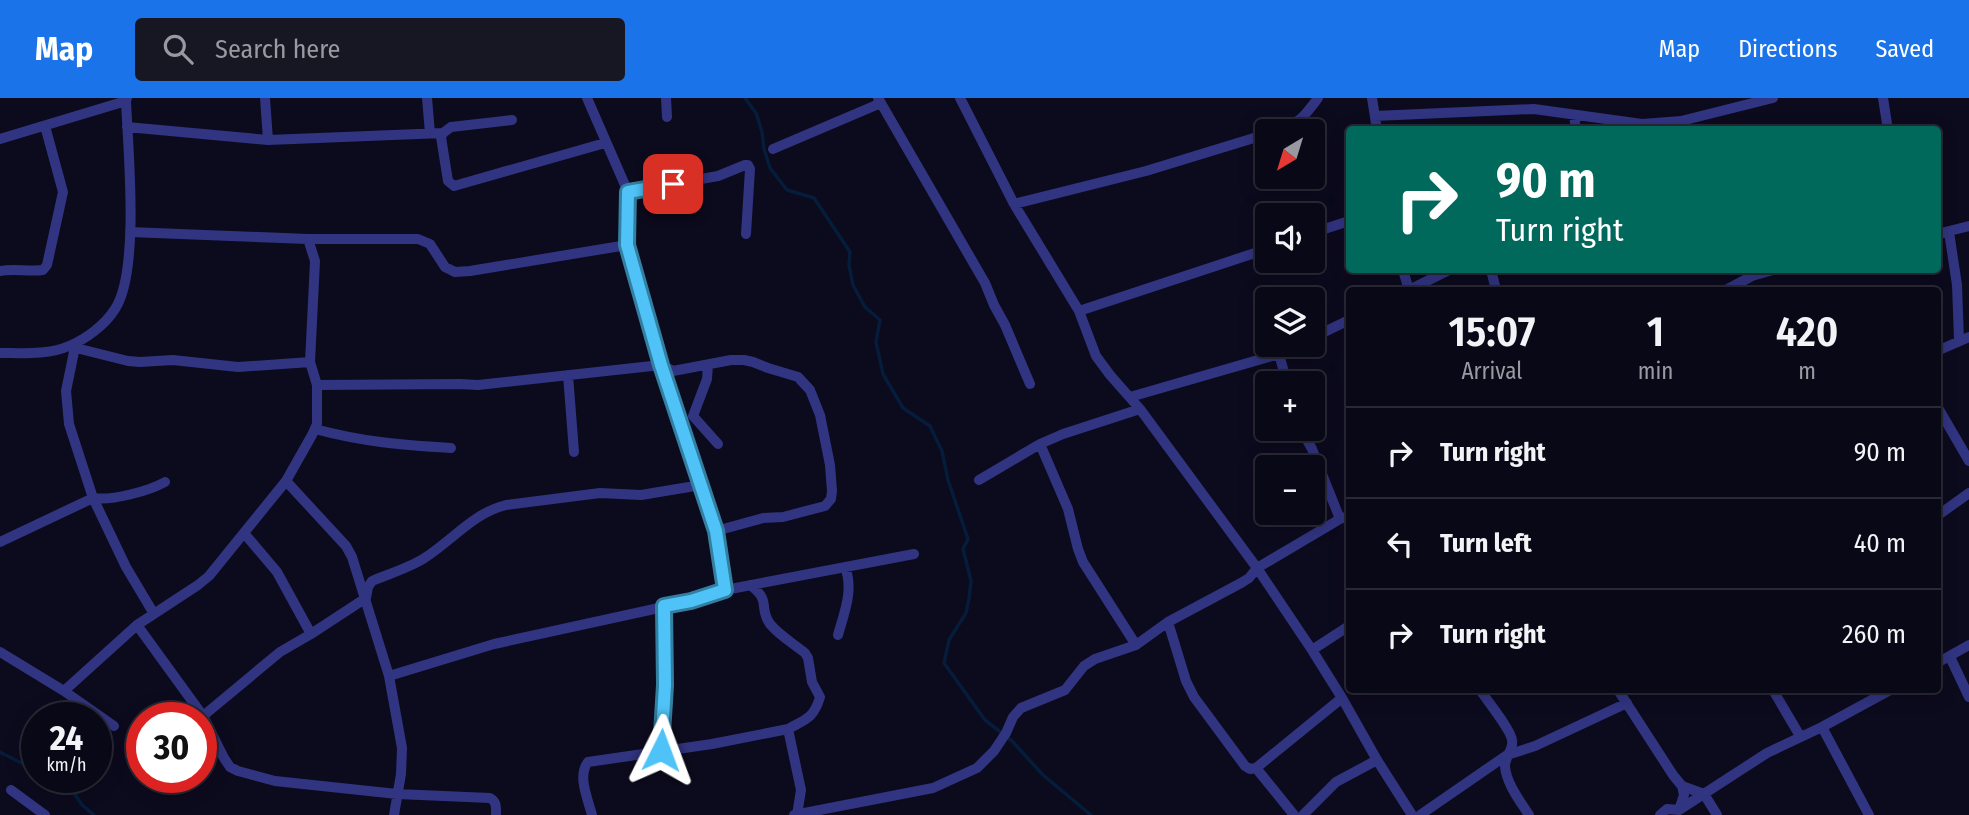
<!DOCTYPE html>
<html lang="en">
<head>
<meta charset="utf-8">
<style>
  body { margin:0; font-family:"Fira Sans Condensed",sans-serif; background:#171623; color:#f1f3f6; height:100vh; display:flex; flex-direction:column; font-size:26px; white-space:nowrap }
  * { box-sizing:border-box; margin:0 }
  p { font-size:23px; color:#999aa1 }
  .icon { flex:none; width:38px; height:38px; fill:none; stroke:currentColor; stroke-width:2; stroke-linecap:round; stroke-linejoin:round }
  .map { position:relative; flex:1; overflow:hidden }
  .panel { position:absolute; left:1346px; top:189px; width:595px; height:406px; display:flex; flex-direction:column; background:#090816; border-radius:7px; box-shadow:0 4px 18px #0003,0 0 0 2px #292935 }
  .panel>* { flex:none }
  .top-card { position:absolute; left:1346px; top:28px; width:595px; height:147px; border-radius:7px; box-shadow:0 4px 18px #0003,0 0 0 2px #292935; background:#00695c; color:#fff; overflow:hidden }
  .needle { width:46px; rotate:218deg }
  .tools { position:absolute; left:1255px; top:21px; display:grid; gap:14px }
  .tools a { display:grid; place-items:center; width:70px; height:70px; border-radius:7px; background:#090816; box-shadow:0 4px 18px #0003,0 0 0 2px #292935; font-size:35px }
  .speed { position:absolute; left:21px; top:604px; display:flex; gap:14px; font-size:35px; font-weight:700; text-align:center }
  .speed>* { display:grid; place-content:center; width:91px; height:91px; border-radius:50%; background:#090816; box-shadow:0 4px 18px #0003,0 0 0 2px #292935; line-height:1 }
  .speed small { font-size:18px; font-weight:400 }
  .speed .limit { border:10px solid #d22; background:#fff; color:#111 }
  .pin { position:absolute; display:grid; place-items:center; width:60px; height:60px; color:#fff; margin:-30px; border-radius:14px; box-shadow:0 4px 10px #0006 }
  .me { position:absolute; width:77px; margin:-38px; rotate:3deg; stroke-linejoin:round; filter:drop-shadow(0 0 5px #0008) }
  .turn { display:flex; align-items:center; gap:24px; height:147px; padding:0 35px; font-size:32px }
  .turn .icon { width:91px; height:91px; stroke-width:2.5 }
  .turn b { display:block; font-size:49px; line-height:60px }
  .eta { display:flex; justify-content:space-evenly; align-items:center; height:119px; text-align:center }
  .eta b { font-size:42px; font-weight:600; line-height:49px }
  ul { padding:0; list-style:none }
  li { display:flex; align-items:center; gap:21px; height:91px; padding:0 35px; border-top:2px solid #292935 }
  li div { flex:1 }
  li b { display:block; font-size:26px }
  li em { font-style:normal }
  header { display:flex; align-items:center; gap:42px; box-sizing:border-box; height:98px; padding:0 35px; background:#1a73e8; color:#fff }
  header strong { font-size:33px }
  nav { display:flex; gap:38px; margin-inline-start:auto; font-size:24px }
  .search { width:490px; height:63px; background:#171623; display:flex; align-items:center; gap:18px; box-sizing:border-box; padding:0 24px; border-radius:7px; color:#999aa1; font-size:26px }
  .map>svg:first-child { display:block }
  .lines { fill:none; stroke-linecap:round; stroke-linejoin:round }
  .stream { stroke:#051d3b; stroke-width:3.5 }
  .street { stroke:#313480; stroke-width:10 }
  .route-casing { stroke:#337fa1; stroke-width:18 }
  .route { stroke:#4fc3f7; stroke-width:12 }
</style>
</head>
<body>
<header>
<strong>Map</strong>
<div class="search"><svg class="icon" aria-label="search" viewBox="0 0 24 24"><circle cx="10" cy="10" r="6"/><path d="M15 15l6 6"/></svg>Search here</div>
<nav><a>Map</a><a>Directions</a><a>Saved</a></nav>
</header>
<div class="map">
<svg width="1969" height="717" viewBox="0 0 1969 717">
  <rect width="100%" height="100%" fill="#0c0a1d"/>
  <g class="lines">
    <path class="stream" d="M 745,0 L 756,15 L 762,34 L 764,51 L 770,70 L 787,92 L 814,100 L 850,154 L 849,167 L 853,187 L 865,209 L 880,222 L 876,244 L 883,276 L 903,310 L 930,328 L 942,353 L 948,382 L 968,441 L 963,451 L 971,483 L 969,501 L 966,515 L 949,542 L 944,565 L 985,622 L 1012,643 L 1043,677 L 1091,717
      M 0,654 L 37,673
      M 48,679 L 72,692 L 82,707 L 94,717"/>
    <path class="street" d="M 265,0 L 268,42
      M 427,0 L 430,35
      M 587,0 L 628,94 L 627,147 L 661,267 L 716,433 L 725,492
      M 666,0 L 667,19
      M 878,0 L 985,185 L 994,207 L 1005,227 L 1030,286
      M 960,0 L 1014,106 L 1079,213 L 1096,258 L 1110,277 L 1140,311 L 1257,470 L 1312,552 L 1342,600 L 1377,662 L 1412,717
      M 1372,0 L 1377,32
      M 1883,0 L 1888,32
      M 1574,17 L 1576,32
      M 1375,18 L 1534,11 L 1642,26 L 1681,23 L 1773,0
      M 127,29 L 268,42 L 443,35 L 441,39 L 448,83 L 454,88 L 605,45
      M 1276,33 C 1299,26 1304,19 1318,0
      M 443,35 L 451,29 L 512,22
      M 0,41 L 126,3
      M 773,51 L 881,5
      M 628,94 L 718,78 L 745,67 L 748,67 L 750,71 L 746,136
      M 1014,106 L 1146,73 L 1267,36
      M 130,134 L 308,141 L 418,141 L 430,146 L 445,169 L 455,174 L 470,173 L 627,147
      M 1949,134 L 1957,187 L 1959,242
      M 1312,135 L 1349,123
      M 1937,136 L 1969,128
      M 1403,172 L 1409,192
      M 1491,172 L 1496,192
      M 0,173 C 14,170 29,174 43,172 L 47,167 L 63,94 L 45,28
      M 1409,192 L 1449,172
      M 1726,192 L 1752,178 L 1773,172
      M 1079,213 L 1267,151
      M 1312,240 L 1349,222
      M 72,249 L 128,263 L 140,264 L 173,262 L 238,269 L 310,264
      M 75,249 L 66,293 L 69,326 L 93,400 L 126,469 L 154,516
      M 1937,253 L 1969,239
      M 0,255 C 23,255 48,257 69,248 C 86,241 105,227 115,211 C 140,173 128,52 126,3 L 127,0
      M 1279,256 L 1287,285
      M 708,267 L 707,281 L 693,318 L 718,346
      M 568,277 L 574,354
      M 317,287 L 460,286 L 478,287 L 661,267 L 673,273 L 731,262 L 744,262 L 753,264 L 768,270 L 798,279 L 810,292 L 820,317 L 830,367 L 832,393 L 831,401 L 825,408 L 783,419 L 763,420 L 716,433
      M 1130,299 L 1279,256 L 1299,247
      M 1937,308 L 1969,363
      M 315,331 C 363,344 402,347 451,350
      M 1301,331 L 1312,351 L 1340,421
      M 1040,346 L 1068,411 L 1078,451 L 1083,464 L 1136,547
      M 979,382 L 1040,346 L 1063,336 L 1140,311
      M 286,383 L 346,448 L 352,459 L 389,578 L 402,650 L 401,676 L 394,717
      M 1937,418 L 1969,395
      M 244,435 L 277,474 L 311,536
      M 0,444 L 93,400 C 112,403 149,393 165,384
      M 750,487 C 772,503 758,509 770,526 C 779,537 794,546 805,555 L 808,560 L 812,584 L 820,599 C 814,620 806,621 788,631
      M 1168,524 L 1186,583 L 1194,599 L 1245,668 L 1250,671 L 1256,670 L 1342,600
      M 137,527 L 203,618 L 224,660 L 230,669 L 238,673 L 275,683 L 397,696 L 490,700 C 497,704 496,709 496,717
      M 838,537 C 844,515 854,492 845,469
      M 1312,552 L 1349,528
      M 0,554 L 64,593 L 114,628
      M 1950,559 L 1969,599
      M 1937,565 L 1969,547
      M 389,578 L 494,546 L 691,503 L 725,492 L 914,456
      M 1480,592 C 1487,602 1511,632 1512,642 C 1514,651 1505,658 1505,668 C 1506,685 1520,703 1529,717
      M 1618,592 L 1673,677 L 1682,688 L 1704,696 L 1717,717
      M 1773,592 L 1800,638
      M 64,593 L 137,527 L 198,487 L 209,478 L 286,383 L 312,337 L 317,326 L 317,287 L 310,264 L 315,163 L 308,141
      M 203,618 L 280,554 L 311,536 L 366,500 L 368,489 L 372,483 C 389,476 408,470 423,461 C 452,443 473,415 506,407 L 600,395 L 641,397 L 701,387
      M 1822,629 L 1869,717
      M 661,652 L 665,587 L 664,508
      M 1256,670 L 1294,717
      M 11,692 L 45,717
      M 1679,712 L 1767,655 L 1822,629 L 1890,592
      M 592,717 C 588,701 577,678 588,664 L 712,646 L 788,631 L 801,692 L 797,717
      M 794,717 L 933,690 L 977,670 L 994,653 L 1006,635 L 1013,619 L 1021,610 L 1065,592 L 1084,568 L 1095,561 L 1136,547 L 1168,524 L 1241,485 L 1249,480 L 1257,470 L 1340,421 L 1349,418
      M 1303,717 L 1336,684 L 1377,662
      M 1420,717 L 1507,657 L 1535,648 L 1627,605
      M 1660,717 L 1667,711 L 1679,712 L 1684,697 L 1682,688"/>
  </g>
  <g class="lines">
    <defs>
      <path id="route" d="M 661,652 L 665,587 L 664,508 L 691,503 L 725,492 L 716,433 L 661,267 L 627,147 L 628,94 L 673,86"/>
    </defs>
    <use href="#route" class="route-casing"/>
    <use href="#route" class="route"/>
  </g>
</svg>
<div class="tools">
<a><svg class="needle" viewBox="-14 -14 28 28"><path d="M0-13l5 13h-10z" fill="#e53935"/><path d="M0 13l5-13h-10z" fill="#999aa1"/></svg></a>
<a><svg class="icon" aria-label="sound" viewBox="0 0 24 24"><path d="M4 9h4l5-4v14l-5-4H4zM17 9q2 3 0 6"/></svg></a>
<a><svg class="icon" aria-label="layers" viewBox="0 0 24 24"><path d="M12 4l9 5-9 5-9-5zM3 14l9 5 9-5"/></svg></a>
<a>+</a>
<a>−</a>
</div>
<div class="speed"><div>24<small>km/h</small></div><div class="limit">30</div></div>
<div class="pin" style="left:673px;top:86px;background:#d93025"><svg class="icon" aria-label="arrive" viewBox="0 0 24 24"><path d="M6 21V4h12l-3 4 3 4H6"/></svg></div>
<svg class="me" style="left:661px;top:652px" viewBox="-20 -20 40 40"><path d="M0-17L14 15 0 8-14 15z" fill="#4fc3f7" stroke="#fff" stroke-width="4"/></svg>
<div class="top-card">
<div class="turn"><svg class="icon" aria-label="right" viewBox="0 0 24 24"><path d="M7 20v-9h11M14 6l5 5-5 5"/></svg><div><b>90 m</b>Turn right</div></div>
</div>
<section class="panel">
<div class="eta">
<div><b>15:07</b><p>Arrival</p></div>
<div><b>1</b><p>min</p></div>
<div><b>420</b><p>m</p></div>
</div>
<ul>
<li><svg class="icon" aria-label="right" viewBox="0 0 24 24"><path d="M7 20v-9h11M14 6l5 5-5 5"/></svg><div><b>Turn right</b></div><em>90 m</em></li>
<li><svg class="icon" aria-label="left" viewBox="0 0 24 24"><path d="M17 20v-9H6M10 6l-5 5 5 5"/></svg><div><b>Turn left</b></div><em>40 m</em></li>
<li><svg class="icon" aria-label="right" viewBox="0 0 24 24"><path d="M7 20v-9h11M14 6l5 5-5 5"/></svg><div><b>Turn right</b></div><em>260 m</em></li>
</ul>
</section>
</div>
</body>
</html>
